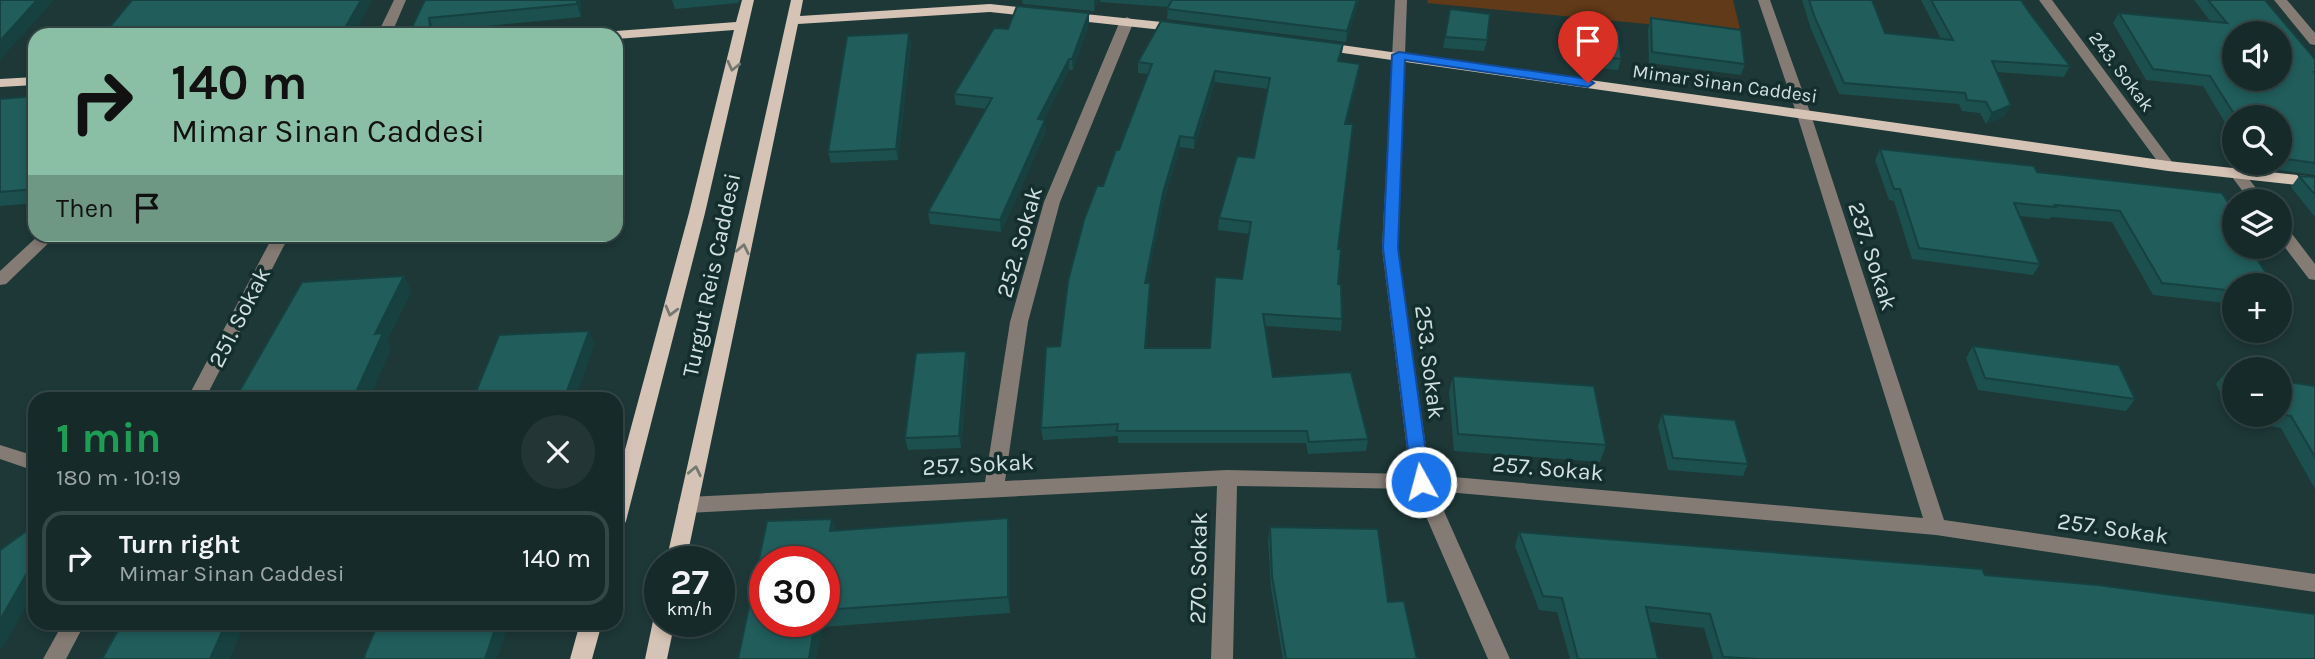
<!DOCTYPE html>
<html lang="en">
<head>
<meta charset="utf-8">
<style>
  body { margin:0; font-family:Karla,sans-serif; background:#233635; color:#f1f3f6; height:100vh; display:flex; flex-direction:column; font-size:26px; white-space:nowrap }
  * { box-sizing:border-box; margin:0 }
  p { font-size:23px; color:#9ea7a8 }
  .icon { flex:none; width:38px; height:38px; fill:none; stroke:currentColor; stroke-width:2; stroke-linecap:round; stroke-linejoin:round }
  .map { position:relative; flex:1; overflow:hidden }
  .drawer { position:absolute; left:28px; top:392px; width:595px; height:238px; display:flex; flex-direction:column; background:#162a29; border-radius:21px; box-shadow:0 4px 10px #0003,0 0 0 2px #354646 }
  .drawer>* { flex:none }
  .hud { position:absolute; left:28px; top:28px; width:595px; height:214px; border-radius:21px; box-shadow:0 4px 10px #0003,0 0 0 2px #354646; background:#8abfa5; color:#111; overflow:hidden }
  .fabs { position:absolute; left:2222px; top:21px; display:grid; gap:14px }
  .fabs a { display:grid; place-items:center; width:70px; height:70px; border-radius:50%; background:#162a29; box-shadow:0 4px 10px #0003,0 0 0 2px #354646; font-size:35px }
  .speed { position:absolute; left:644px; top:546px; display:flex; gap:14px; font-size:35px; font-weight:700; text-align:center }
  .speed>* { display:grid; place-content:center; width:91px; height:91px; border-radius:50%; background:#162a29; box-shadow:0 4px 10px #0003,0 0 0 2px #354646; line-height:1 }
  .speed small { font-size:18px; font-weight:400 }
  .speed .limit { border:10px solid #d22; background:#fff; color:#111 }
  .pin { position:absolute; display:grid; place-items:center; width:60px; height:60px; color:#fff; margin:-72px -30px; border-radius:50% 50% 50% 0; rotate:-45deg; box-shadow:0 0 7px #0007 }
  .pin .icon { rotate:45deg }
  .me { position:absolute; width:77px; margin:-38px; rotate:353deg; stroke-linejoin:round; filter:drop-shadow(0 0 5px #0008) }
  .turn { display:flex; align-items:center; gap:24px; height:147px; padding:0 28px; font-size:32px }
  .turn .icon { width:91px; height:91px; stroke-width:2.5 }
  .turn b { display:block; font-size:49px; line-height:60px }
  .then { display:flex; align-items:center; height:66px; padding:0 28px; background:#0003; gap:14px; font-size:26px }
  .round { display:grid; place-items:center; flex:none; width:74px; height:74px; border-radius:37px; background:#233635 }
  .summary { display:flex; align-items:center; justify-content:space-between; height:119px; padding:0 28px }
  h1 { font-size:42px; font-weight:700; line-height:52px; color:#1e9e55 }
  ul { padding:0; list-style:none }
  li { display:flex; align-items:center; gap:21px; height:94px; margin:0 14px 10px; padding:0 14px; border:4px solid #354646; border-radius:21px }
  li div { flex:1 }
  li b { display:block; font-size:26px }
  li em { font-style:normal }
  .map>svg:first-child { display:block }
  .green { fill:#603a19 }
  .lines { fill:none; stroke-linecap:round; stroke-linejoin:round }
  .minor { fill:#847b74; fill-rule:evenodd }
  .major { fill:#d5c3b5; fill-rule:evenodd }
  .wall { fill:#1c504e; fill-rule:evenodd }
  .shaded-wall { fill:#164140 }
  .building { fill:#205d5b; stroke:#164140; stroke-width:2; fill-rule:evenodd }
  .oneway { stroke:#747871 }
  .route { fill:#1a73e8; stroke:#114b97; stroke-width:2 }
  .labels { text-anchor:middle; stroke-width:7; stroke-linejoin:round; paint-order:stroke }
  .far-street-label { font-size:19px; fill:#d2e1e0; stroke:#132e2d }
  .street-label { font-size:23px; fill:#d2e1e0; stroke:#132e2d }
</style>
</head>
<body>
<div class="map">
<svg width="2315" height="659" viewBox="0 0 2315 659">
  <rect width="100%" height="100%" fill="#1d3837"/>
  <path class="green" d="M 1428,0 L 1733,0 L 1741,33 L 1427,3 Z"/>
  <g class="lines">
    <path class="minor" d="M 394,0 L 406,0 L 391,35 L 377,35 Z
      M 1395,0 L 1407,0 L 1398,248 L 1430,475 L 1923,518 L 1797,115 L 1758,0 L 1770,0 L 1811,115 L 1944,520 L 2315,574 L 2315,592 L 1936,535 L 1435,491 L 1510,659 L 1488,659 L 1414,489 L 1237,486 L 1233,659 L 1211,659 L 1217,486 L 688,513 L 681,511 L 678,505 L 681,499 L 688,497 L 985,482 L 1010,322 L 1044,202 L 1120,21 L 1127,17 L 1134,21 L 1060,202 L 1028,322 L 1005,481 L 1227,470 L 1410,474 L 1382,248 Z
      M 2039,0 L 2052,0 L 2173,163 L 2176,166 L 2173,169 L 2163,169 Z
      M 2274,0 L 2287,0 L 2315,33 L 2315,45 L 2310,44 Z
      M 2237,168 L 2242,170 L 2266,201 L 2250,201 L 2229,173 Z
      M 2280,225 L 2286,226 L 2315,264 L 2315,280 L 2309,279 L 2280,241 Z
      M 40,234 L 58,234 L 6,284 L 0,285 L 0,271 Z
      M 274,234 L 290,234 L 205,399 L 187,399 Z
      M 0,445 L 35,456 L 35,471 L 0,459 Z
      M 63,623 L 85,623 L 66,659 L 43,659 Z"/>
    <path class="major" d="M 742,0 L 754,0 L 705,213 L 626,521 L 623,527 L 616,529 L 616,483 L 689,213 L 734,30 L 616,39 L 616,35 L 609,35 L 616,31 L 736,22 Z
      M 791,0 L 803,0 L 800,16 L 990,4 L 1038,9 L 1044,13 L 1038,17 L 990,12 L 798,24 L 686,562 L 666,562 Z
      M 1066,12 L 1181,24 L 1188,28 L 1181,32 L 1061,19 L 1061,13 Z
      M 1320,42 L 2168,161 L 2315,177 L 2315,187 L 2168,171 L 1315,49 L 1313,46 Z
      M 35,77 L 35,85 L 0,87 L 0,79 Z
      M 660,613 L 660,621 L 675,621 L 667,659 L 645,659 L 653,621 Z
      M 580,623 L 602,623 L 592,659 L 570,659 Z"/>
  </g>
  <path class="wall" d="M 425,0 L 581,0 L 581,17 L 435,31 L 408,35 Z
    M 672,0 L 740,0 L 738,3 L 675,9 Z
    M 1022,0 L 1098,0 L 1094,11 L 1023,4 Z
    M 1100,0 L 1359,0 L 1346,42 L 1167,19 L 1168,7 L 1100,2 Z
    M 1802,0 L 1872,0 L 1885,33 L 1941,39 L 1921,0 L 2021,0 L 2029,12 L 2070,66 L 2064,77 L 1997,72 L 2005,116 L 1986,124 L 1980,113 L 1962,111 L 1959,104 L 1839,94 L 1811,29 Z
    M 2194,0 L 2265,0 L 2315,59 L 2315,175 L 2278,170 L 2272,163 L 2267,163 L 2280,163 L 2280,117 L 2235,117 L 2235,139 L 2203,86 L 2146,80 L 2113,23 L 2119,13 L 2211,22 Z
    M 371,2 L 353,35 L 103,35 Z
    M 1450,9 L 1487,40 L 1484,51 L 1443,48 Z
    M 1089,13 L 1089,24 L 1073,70 L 1069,70 L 1044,120 L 1046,131 L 1001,232 L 930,224 L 928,212 L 987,109 L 956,105 L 954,94 L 1008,29 Z
    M 1651,18 L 1745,64 L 1741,75 L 1649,63 L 1648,29 Z
    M 1581,27 L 1621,59 L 1618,70 L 1579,66 L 1578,37 Z
    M 909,33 L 911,44 L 898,160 L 831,163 L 828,152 Z
    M 1343,44 L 1340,61 L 1359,75 L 1346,124 L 1338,249 L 1338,284 L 1342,319 L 1341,331 L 1265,326 L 1273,377 L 1368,439 L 1366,451 L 1308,454 L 1306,443 L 1118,443 L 1118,436 L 1043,440 L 1041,428 L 1060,346 L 1103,186 L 1119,150 L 1148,74 L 1138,73 L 1138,62 ZM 1215,82 L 1268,89 L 1254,158 L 1219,218 L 1218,230 L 1249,234 L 1242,279 L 1210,348 L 1146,348 L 1150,295 L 1150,283 L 1147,283 L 1163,204 L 1180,147 L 1194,149 Z
    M 35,96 L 35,203 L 0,206 L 0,99 Z
    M 1880,149 L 2037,172 L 2222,193 L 2235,285 L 2235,304 L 2153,295 L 2112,222 L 2051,217 L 2049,219 L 2020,216 L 2040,264 L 2033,275 L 1912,259 L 1894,201 L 1889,200 L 1875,160 Z
    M 2299,176 L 2315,177 L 2315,217 L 2291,187 Z
    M 90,234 L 153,234 L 149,239 L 93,239 Z
    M 1973,346 L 2135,399 L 2126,411 L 1978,390 L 1966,358 Z
    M 966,351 L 968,363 L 961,448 L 908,450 L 905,438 Z
    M 2226,372 L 2235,373 L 2235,415 L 2280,415 L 2280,381 L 2315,386 L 2315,489 L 2281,428 L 2234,420 L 2216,384 Z
    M 1453,376 L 1606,445 L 1600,462 L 1454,451 L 1449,392 Z
    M 1662,414 L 1748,464 L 1743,476 L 1668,470 L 1658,426 Z
    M 1008,518 L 1010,535 L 1010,613 L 822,627 L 816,659 L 738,659 L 767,521 L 832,519 L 836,531 ZM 765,562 L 824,562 L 824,621 L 765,621 Z
    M 1270,527 L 1388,602 L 1417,659 L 1283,659 L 1271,588 L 1268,539 Z
    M 1519,532 L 1985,575 L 2315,659 L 1713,659 L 1704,628 L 1649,622 L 1658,659 L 1570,659 L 1557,612 L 1539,610 L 1515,546 Z"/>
  <path class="shaded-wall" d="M 37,0 L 54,0 L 0,60 L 0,41 Z
    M 361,0 L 370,0 L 371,2 L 353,35 L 341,35 Z
    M 577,0 L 581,0 L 581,17 L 577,4 Z
    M 1094,0 L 1098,0 L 1094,11 Z
    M 1357,0 L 1359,0 L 1346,42 L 1347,31 Z
    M 1089,13 L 1089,24 L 1073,70 L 1072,59 Z
    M 429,18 L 435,31 L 436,35 L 431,35 Z
    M 909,33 L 911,44 L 898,160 L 896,149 Z
    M 1343,44 L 1342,54 L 1336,72 L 1338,61 Z
    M 1069,59 L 1069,70 L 1039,131 L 1038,119 Z
    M 1360,64 L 1359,75 L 1344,135 L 1345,124 Z
    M 1215,71 L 1215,82 L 1194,149 L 1194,138 Z
    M 2011,105 L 2005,116 L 1986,124 L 1992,113 Z
    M 1045,120 L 1046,131 L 1001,232 L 1000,220 Z
    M 1180,136 L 1180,147 L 1163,204 L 1145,295 L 1145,283 L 1163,193 Z
    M 145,234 L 153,234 L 149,239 Z
    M 404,276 L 412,291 L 387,341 L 391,349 L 369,399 L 353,399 L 375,334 Z
    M 1150,283 L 1150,295 L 1145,360 L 1145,348 Z
    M 589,331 L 595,344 L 575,399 L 564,399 Z
    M 966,351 L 968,363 L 961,448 L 959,436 Z
    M 1008,518 L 1010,535 L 1010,613 L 1008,597 Z
    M 832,519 L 837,535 L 830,531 Z
    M 35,559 L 35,591 L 3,647 L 0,650 L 0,620 Z
    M 815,621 L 820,621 L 822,627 L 816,659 L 809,659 Z
    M 226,623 L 245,623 L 230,659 L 210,659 Z
    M 497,623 L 509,623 L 497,659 L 485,659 Z"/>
  <path class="building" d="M 0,0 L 37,0 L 0,41 Z
    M 132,0 L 361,0 L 341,35 L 258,35 L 261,30 L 203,35 L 103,35 Z
    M 425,0 L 577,0 L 577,4 L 429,18 L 431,35 L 408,35 Z
    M 1172,0 L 1357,0 L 1347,31 L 1167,9 Z
    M 1809,0 L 1872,0 L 1885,33 L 1953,40 L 1931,0 L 2021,0 L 2029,12 L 2070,66 L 1992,61 L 2011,105 L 1992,113 L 1986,102 L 1967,100 L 1965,93 L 1844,83 L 1815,18 Z
    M 2208,0 L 2265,0 L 2315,59 L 2315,72 L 2314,72 L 2315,74 L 2315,163 L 2286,159 L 2280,152 L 2280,117 L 2236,117 L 2210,76 L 2153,69 L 2119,13 L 2227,23 ZM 2235,33 L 2280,33 L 2280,79 L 2235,79 Z
    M 1017,6 L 1089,13 L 1072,59 L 1069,59 L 1038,119 L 1045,120 L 1000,220 L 928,212 L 992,98 L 954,94 L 994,28 L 1008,29 Z
    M 1450,9 L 1490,14 L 1487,40 L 1445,37 Z
    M 1651,18 L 1741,30 L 1745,64 L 1652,52 Z
    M 1161,21 L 1343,44 L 1338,61 L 1360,64 L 1345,124 L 1353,124 L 1338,249 L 1341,249 L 1338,284 L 1341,285 L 1342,319 L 1263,314 L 1273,377 L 1351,372 L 1368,439 L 1309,442 L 1307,431 L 1117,431 L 1118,424 L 1041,428 L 1046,347 L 1060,346 L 1068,281 L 1084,220 L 1097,186 L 1103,186 L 1116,150 L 1119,150 L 1152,64 L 1138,62 ZM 1215,71 L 1270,78 L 1254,158 L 1237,156 L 1219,218 L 1251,222 L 1242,279 L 1215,277 L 1210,348 L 1145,348 L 1150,283 L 1145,283 L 1163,193 L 1180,136 L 1194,138 Z
    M 1581,27 L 1619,31 L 1621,59 L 1582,55 Z
    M 909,33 L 896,149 L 828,152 L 847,36 Z
    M 35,96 L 35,189 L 0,192 L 0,99 Z
    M 1880,149 L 2034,166 L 2037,172 L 2222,193 L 2235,213 L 2235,247 L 2249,247 L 2274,285 L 2235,285 L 2235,291 L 2162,283 L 2120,211 L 2055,205 L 2056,207 L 2014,203 L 2040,264 L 1919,248 L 1900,189 L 1894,189 Z
    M 2299,176 L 2315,177 L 2315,195 Z
    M 404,276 L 375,334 L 383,333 L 353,399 L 235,399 L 302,282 Z
    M 589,331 L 564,399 L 473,399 L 499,335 Z
    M 1973,346 L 2119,365 L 2135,399 L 1985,378 Z
    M 966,351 L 959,436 L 905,438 L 916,353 Z
    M 2226,372 L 2235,373 L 2235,390 Z
    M 1453,376 L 1594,386 L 1606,445 L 1458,434 Z
    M 2280,381 L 2315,386 L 2315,457 L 2291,416 L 2280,414 Z
    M 1662,414 L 1735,420 L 1748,464 L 1673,458 Z
    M 1008,518 L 1008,597 L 824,610 L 824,562 L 765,562 L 765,621 L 815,621 L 809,659 L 738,659 L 767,521 L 832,519 L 830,531 Z
    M 35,525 L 35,559 L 0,620 L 0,550 Z
    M 1270,527 L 1378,529 L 1388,602 L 1404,601 L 1417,659 L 1286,659 L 1272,576 Z
    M 1519,532 L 1982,569 L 1985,575 L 2098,585 L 2315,614 L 2315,659 L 1759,659 L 1723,657 L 1710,614 L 1646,607 L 1658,659 L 1578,659 L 1562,598 L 1543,596 Z
    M 122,623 L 226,623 L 210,659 L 102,659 Z
    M 378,623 L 497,623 L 485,659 L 363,659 Z"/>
  <defs><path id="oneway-chevron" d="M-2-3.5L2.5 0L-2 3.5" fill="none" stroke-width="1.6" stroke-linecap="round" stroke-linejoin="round" transform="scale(1.75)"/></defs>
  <g class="oneway">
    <use href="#oneway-chevron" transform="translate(733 66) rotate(104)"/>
    <use href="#oneway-chevron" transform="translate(743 249) rotate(-78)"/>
    <use href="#oneway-chevron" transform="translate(671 311) rotate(105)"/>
    <use href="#oneway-chevron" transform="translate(695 471) rotate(-78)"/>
  </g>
  <path class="route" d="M 1399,52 L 1588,79 L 1594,83 L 1588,87 L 1405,60 L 1398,248 L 1430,482 L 1421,488 L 1412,482 L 1383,248 L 1392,55 Z"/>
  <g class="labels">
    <g class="far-street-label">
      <text transform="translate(2122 71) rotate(53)" y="7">243. Sokak</text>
      <text transform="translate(1725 83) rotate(8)" y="7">Mimar Sinan Caddesi</text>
    </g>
    <g class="street-label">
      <text transform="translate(1019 242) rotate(-74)" y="8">252. Sokak</text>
      <text transform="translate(1873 256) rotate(72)" y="8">237. Sokak</text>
      <text transform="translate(711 275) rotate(-78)" y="8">Turgut Reis Caddesi</text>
      <text transform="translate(239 317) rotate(-63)" y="8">251. Sokak</text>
      <text transform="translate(1430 362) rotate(83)" y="8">253. Sokak</text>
      <text transform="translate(978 464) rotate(-3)" y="8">257. Sokak</text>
      <text transform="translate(1548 468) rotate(5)" y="8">257. Sokak</text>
      <text transform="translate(2113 528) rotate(8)" y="8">257. Sokak</text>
      <text transform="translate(1198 568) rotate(-89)" y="8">270. Sokak</text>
    </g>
  </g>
</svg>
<div class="fabs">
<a><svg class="icon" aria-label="sound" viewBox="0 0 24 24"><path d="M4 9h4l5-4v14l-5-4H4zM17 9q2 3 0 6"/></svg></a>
<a><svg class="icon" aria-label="search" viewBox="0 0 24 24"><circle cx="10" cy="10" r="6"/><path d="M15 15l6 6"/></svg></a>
<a><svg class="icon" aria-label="layers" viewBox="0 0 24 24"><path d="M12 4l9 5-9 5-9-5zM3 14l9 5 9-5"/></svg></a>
<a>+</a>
<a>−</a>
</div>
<div class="speed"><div>27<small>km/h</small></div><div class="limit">30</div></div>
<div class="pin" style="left:1588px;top:83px;background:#d93025"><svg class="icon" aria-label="arrive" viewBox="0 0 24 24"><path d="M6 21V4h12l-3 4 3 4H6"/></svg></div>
<svg class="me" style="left:1421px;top:482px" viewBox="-20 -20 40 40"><circle r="17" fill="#1a73e8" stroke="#fff" stroke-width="3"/><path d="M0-11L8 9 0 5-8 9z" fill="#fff"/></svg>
<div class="hud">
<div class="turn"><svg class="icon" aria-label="right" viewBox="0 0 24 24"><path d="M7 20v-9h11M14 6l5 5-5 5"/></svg><div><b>140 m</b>Mimar Sinan Caddesi</div></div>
<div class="then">Then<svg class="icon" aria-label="arrive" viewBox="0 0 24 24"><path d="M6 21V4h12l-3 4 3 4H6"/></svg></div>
</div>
<section class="drawer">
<div class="summary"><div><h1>1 min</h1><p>180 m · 10:19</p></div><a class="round"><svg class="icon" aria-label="close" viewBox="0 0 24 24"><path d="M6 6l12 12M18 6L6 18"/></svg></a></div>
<ul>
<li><svg class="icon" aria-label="right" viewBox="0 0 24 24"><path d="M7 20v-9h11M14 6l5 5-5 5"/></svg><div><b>Turn right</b><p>Mimar Sinan Caddesi</p></div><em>140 m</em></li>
</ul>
</section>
</div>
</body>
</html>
